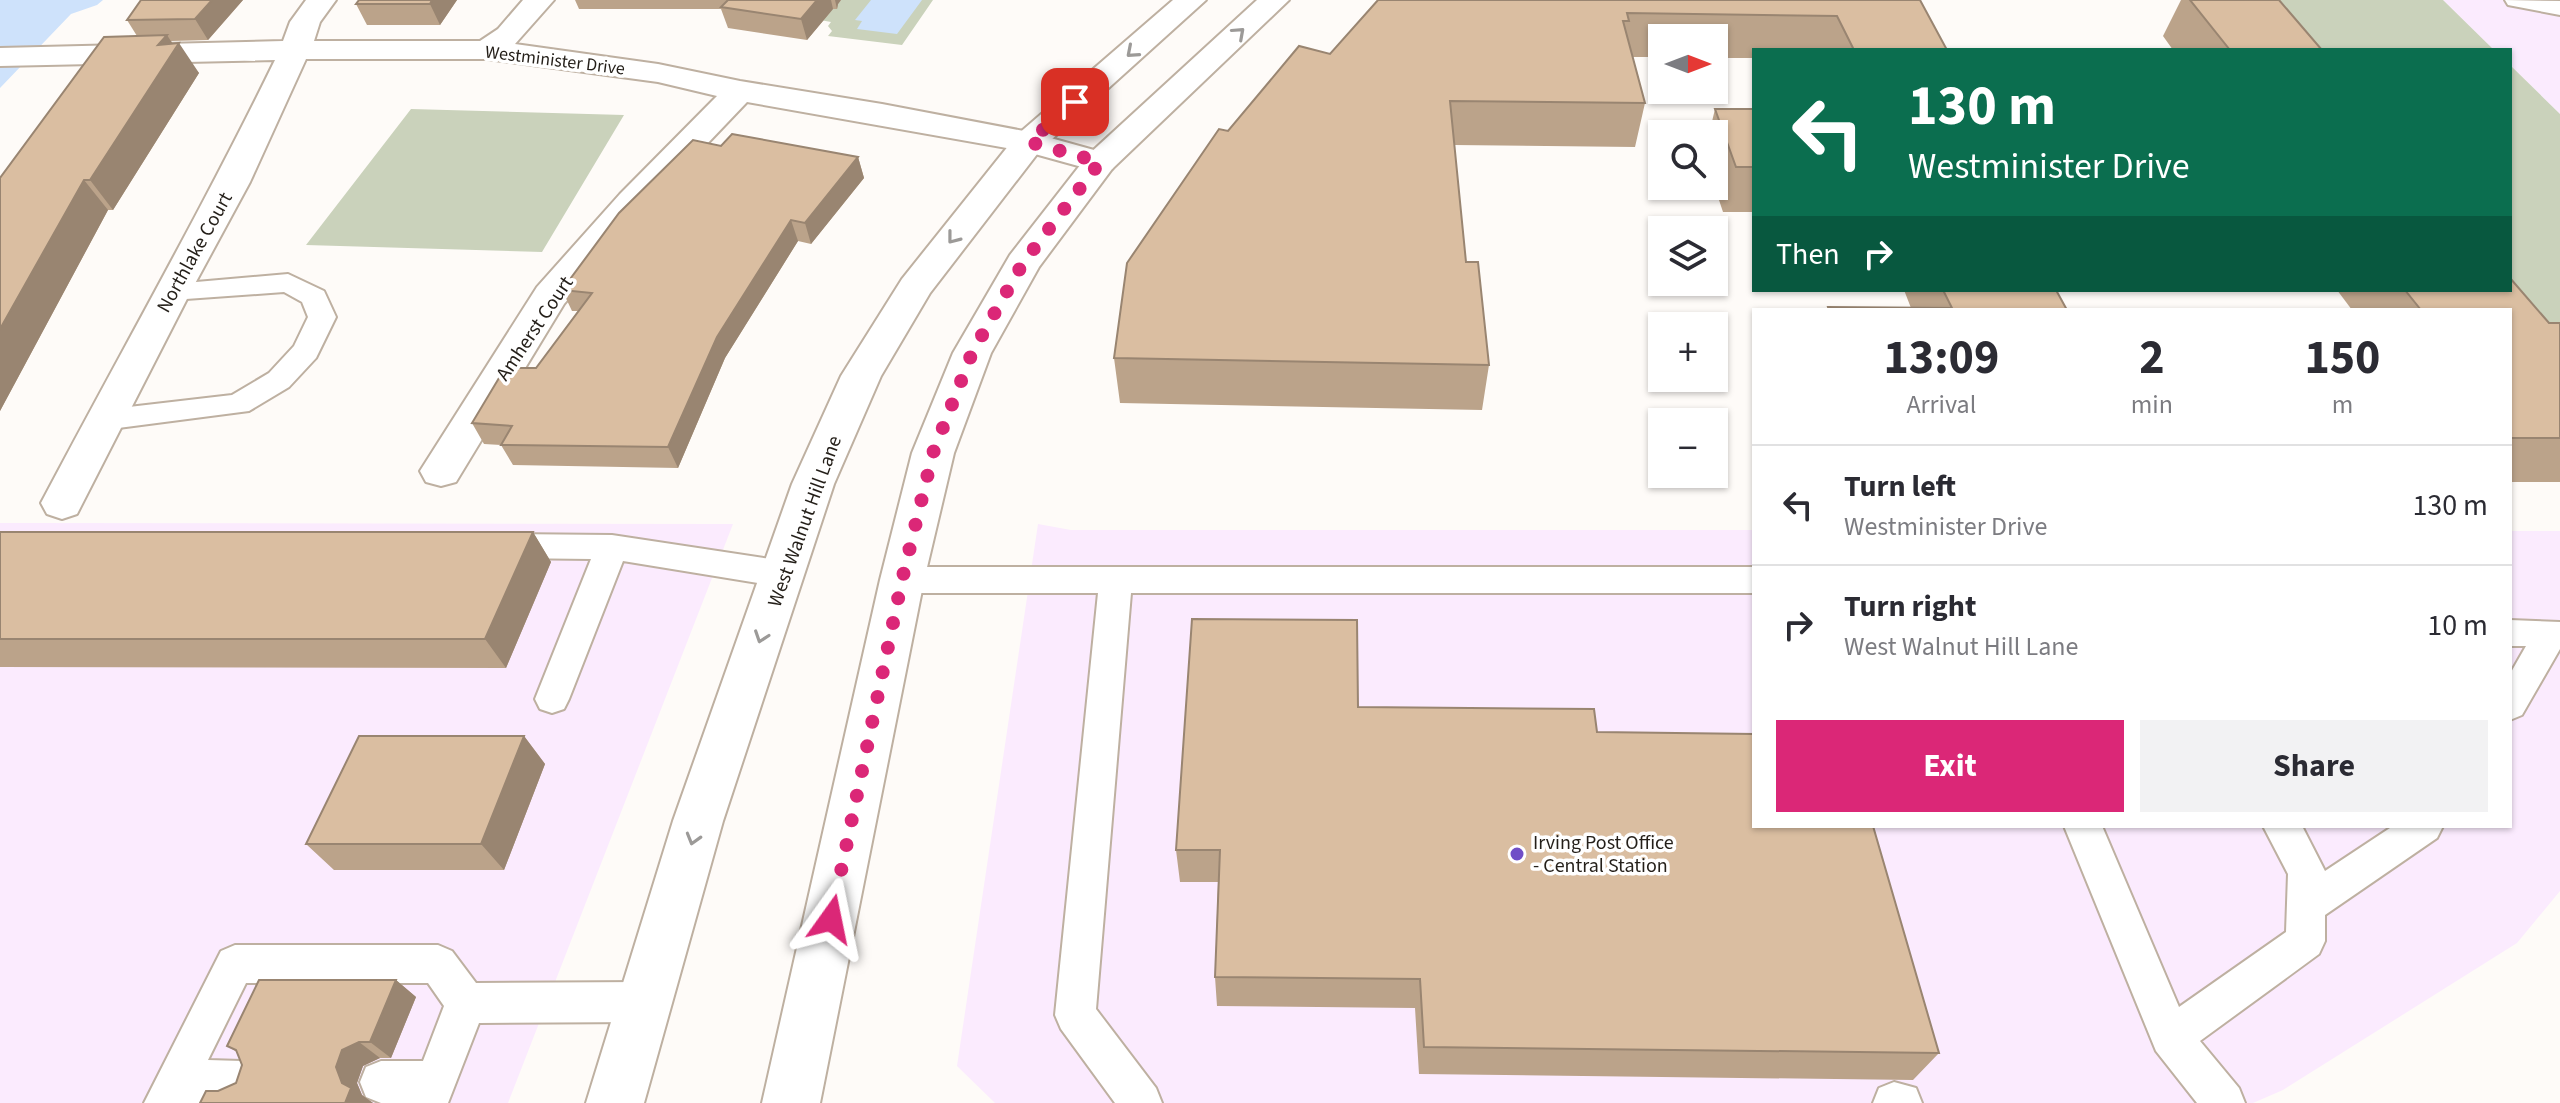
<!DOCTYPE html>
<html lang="en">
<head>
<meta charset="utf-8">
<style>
  body { margin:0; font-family:"Source Sans 3",sans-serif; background:#f2f2f3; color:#2b2b33; height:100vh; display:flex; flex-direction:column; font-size:30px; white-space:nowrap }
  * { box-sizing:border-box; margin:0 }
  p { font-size:26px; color:#7c7c81 }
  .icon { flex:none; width:44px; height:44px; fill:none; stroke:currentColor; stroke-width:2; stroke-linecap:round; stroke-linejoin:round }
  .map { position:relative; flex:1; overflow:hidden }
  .sheet { position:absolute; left:1752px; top:308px; width:760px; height:520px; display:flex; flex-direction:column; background:#fff; border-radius:0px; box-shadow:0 2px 6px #0004 }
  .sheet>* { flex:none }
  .hud { position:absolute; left:1752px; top:48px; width:760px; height:244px; border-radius:0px; box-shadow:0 2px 6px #0004; background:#0b6e4f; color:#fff; overflow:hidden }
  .needle { width:52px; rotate:90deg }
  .controls { position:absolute; left:1648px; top:24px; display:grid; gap:16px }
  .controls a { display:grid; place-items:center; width:80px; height:80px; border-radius:0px; background:#fff; box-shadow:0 2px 6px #0004; font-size:40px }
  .pin { position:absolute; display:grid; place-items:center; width:68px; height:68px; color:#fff; margin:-34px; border-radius:16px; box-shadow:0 4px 12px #0006 }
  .me { position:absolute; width:88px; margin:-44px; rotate:12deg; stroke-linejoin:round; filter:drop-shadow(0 0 6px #0008) }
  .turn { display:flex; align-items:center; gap:28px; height:168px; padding:0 24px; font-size:36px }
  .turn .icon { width:104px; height:104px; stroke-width:2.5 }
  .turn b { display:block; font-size:56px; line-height:68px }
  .then { display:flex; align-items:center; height:76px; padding:0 24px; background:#0003; gap:16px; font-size:30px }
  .eta { display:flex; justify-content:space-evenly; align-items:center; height:136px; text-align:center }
  .eta b { font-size:48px; font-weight:700; line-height:56px }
  .action { display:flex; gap:16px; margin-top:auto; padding:16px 24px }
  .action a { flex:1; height:92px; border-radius:0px; background:#db2777; color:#fff; font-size:32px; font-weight:700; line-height:92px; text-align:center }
  .action a+a { background:#f2f2f3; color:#2b2b33 }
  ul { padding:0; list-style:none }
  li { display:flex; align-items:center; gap:24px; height:120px; padding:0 24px; border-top:2px solid #e1e1e2 }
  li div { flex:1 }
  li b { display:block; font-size:30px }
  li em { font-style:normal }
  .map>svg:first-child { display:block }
  .commercial { fill:#fbebfe }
  .green { fill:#cad2bb }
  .water { fill:#cee2fb }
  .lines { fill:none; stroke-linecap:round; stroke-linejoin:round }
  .lane-casing { stroke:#beb0a1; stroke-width:4 }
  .street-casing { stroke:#beb0a1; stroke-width:4 }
  .secondary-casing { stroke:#beb0a1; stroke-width:4 }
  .lane { fill:#fff; fill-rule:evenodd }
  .street { fill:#fff; fill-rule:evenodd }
  .secondary { fill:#fff; fill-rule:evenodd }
  .wall { fill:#bba38a }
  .shaded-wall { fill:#998571 }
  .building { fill:#dabea1; stroke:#998571; stroke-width:2 }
  .oneway { stroke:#9c9a98 }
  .route { stroke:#db2777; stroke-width:14; stroke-dasharray:0 25.2 }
  .poi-dot { fill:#704ec7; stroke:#fff; stroke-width:3 }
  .labels { text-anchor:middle; stroke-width:7; stroke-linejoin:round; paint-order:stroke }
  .far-street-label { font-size:18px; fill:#241f19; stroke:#fff }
  .street-label { font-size:20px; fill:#241f19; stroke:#fff }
  .poi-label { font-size:20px; fill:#241f19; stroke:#fff; text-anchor:start }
</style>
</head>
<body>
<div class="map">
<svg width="2560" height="1103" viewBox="0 0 2560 1103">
  <rect width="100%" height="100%" fill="#fefbf8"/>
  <path class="commercial" d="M 2443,0 L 2560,0 L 2560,114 L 2510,65 L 2510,50 L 2494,50 Z
    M 0,523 L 733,524 L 508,1103 L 0,1103 Z
    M 1038,524 L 1071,530 L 1754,530 L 1754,826 L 2510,826 L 2510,531 L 2560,531 L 2560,891 L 2517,943 L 2283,1090 L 2253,1103 L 995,1103 L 957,1066 Z"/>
  <path class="green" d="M 841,0 L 933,0 L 902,45 L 828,36 L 832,31 L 828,26 L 831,22 L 809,18 L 831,11 Z
    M 2247,0 L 2443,0 L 2494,50 L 2288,50 Z
    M 2510,65 L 2560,114 L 2560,378 L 2510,310 Z
    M 411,109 L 624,115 L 542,252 L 306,245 Z"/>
  <path class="water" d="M 0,0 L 103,0 L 97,5 L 71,14 L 0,88 Z
    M 871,0 L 922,0 L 897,34 L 857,29 L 862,21 L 855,20 Z"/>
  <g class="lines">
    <defs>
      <path id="lane" d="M 2505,0 L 2560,1 L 2560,15 L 2508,5 Z
        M 288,274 L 324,291 L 336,317 L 316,358 L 289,387 L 249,411 L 103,430 L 93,427 L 88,420 L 93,413 L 103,410 L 232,395 L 269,373 L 294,346 L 308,317 L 302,302 L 284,292 L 172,300 L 162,297 L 158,291 L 162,285 Z
        M 499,534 L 612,535 L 783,561 L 794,565 L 799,574 L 794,583 L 783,587 L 623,561 L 569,699 L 564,709 L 552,713 L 540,709 L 535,699 L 591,559 L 499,558 L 488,555 L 483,546 L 488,537 Z
        M 902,567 L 1754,567 L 1754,593 L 1131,593 L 1096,1009 L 1156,1088 L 1162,1103 L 1115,1103 L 1061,1029 L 1055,1015 L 1098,593 L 902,593 L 890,589 L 886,580 L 890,571 Z
        M 2510,620 L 2560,622 L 2560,649 L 2522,715 L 2510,720 L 2510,674 L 2526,646 L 2510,646 Z
        M 2064,826 L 2102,826 L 2179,1007 L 2286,932 L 2288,874 L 2263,826 L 2302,826 L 2325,871 L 2393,826 L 2443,826 L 2437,838 L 2325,915 L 2325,941 L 2319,954 L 2200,1041 L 2239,1088 L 2245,1103 L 2197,1103 L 2156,1051 Z
        M 235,945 L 438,945 L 452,951 L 476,983 L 644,982 L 658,988 L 664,1002 L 658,1016 L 644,1022 L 479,1023 L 448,1103 L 381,1103 L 366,1097 L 360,1082 L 366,1067 L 381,1061 L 423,1061 L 444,1006 L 428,983 L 246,983 L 208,1060 L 242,1061 L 257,1067 L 263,1082 L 257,1097 L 242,1103 L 144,1103 L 221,951 Z
        M 1894,1082 L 1916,1088 L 1922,1103 L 1873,1103 L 1879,1088 Z"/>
      <path id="street" d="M 306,0 L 336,0 L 320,22 L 314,41 L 480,41 L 498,29 L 523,0 L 554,0 L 515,44 L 658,64 L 740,81 L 882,104 L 1029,132 L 1112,155 L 1117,162 L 1112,169 L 1100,172 L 1024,151 L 747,102 L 644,210 L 564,304 L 456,482 L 441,486 L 426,482 L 420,471 L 537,287 L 620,194 L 717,96 L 658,82 L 487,59 L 306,59 L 250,182 L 191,291 L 77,514 L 62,519 L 47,514 L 41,503 C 119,355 202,210 275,60 L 0,66 L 0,48 L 283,41 L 290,22 Z"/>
      <path id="secondary" d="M 1173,0 L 1206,0 L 1041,149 L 930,293 L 881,376 L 834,484 L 723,821 L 644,1103 L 586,1103 L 673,821 L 792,484 L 841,376 L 902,279 L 1017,135 Z
        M 1257,0 L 1289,0 L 1112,169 L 1039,267 L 991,353 L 954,453 L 924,580 L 820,1103 L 762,1103 L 880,580 L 912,453 L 953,353 L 1010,255 L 1088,155 Z"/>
    </defs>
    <use href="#lane" class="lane-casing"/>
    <use href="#street" class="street-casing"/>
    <use href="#secondary" class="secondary-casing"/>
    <use href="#lane" class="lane"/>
    <use href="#street" class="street"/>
    <use href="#secondary" class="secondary"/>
  </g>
  <path class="wall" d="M 141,0 L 243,0 L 208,40 L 171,41 L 199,73 L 113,210 L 108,210 L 0,411 L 0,178 L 137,36 L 127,20 Z
    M 359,0 L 457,0 L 440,25 L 367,25 L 356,4 Z
    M 575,0 L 841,0 L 838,4 L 837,9 L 833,9 L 807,40 L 728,28 L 721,9 L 579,9 Z
    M 1378,0 L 1920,0 L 1947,50 L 1754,50 L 1754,58 L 1714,58 L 1714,38 L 1662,38 L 1662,57 L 1633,57 L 1645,103 L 1635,147 L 1454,145 L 1466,262 L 1489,365 L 1482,410 L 1120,403 L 1114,358 L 1228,131 L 1330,54 Z
    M 2181,0 L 2279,0 L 2322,50 L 2173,50 L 2163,36 Z
    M 1715,109 L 1754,109 L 1754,212 L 1723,212 L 1714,185 L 1714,134 L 1709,134 Z
    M 721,146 L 858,157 L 864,178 L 811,244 L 798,241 L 725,358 L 678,468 L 513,465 L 501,445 L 484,444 L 472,423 L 536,368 L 578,311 L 572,311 L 562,290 Z
    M 1904,290 L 2056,290 L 2067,310 L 1826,310 L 1828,307 L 1911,308 Z
    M 2337,290 L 2510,290 L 2549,323 L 2560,323 L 2560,482 L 2510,482 L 2510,310 L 2352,310 Z
    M 0,532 L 533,532 L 551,562 L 506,668 L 0,667 Z
    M 1358,707 L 1597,732 L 1939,1053 L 1913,1080 L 1419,1074 L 1415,1008 L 1217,1006 L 1215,977 L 1218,882 L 1180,882 L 1176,850 Z
    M 524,736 L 545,764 L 504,870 L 334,870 L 306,844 Z
    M 396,980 L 416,997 L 391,1058 L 380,1058 L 363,1066 L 357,1083 L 362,1095 L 373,1103 L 200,1103 L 218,1091 L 236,1083 L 242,1065 L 237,1052 L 227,1046 Z"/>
  <path class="shaded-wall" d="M 212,0 L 243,0 L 208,40 L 195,19 Z
    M 432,0 L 457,0 L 440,25 L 430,4 Z
    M 817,0 L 831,0 L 833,9 L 807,40 L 801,19 Z
    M 835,0 L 841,0 L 838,4 L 837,9 Z
    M 167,35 L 176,49 L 179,43 L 199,73 L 113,210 L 90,180 L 158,45 Z
    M 858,157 L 864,178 L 811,244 L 805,223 Z
    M 84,180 L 108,210 L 0,411 L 0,329 Z
    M 791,220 L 798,241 L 725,358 L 678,468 L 668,447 L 717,337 Z
    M 533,532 L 551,562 L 506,668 L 485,639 Z
    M 524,736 L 545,764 L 504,870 L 481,844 Z
    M 396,980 L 416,997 L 391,1058 L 370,1042 Z
    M 359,1042 L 380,1058 L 363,1066 L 357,1083 L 362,1095 L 373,1103 L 345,1103 L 342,1083 L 336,1067 L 342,1050 Z"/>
  <path class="building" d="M 141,0 L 212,0 L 195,19 L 127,20 Z
    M 359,0 L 432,0 L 430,4 L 356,4 Z
    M 728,0 L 817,0 L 801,19 L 721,7 Z
    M 1378,0 L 1920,0 L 1947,50 L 1854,50 L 1837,16 L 1627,13 L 1629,21 L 1623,21 L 1645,103 L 1450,101 L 1466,262 L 1478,262 L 1489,365 L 1114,358 L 1127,263 L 1219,129 L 1228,131 L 1299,46 L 1330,54 Z
    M 2190,0 L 2279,0 L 2322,50 L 2230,50 Z
    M 167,35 L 158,45 L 179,43 L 90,180 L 84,180 L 0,329 L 0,178 L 104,37 Z
    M 1715,109 L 1754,109 L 1754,167 L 1736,167 Z
    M 732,134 L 858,157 L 805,223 L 791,220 L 717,337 L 668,447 L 501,445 L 512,426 L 472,423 L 505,368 L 536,368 L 592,293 L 562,290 L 619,213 L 693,140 L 721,146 Z
    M 2510,278 L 2549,323 L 2560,323 L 2560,438 L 2510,438 L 2510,310 L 2421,310 L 2405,290 L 2510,290 Z
    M 1943,290 L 2056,290 L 2067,310 L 1829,310 L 1828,307 L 1952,308 Z
    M 0,532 L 533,532 L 485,639 L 0,639 Z
    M 1192,619 L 1357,620 L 1358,707 L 1594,709 L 1597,732 L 1754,734 L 1754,826 L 1873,826 L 1939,1053 L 1424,1047 L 1420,979 L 1215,977 L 1220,850 L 1176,850 Z
    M 359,736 L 524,736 L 481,844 L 306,844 Z
    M 259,980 L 396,980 L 370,1042 L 359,1042 L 342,1050 L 336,1067 L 342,1083 L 351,1088 L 345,1103 L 200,1103 L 206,1091 L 218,1091 L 236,1083 L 242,1065 L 236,1050 L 227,1046 Z"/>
  <defs><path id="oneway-chevron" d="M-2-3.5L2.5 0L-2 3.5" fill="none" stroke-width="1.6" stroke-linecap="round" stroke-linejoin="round" transform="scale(2)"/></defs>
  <g class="oneway">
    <use href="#oneway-chevron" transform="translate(1239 33) rotate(-42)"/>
    <use href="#oneway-chevron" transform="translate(1132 52) rotate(139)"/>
    <use href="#oneway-chevron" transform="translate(953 238) rotate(128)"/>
    <use href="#oneway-chevron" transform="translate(761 637) rotate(109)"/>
    <use href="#oneway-chevron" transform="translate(693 839) rotate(106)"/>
  </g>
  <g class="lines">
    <path class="route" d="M 831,919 L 902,580 L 933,453 L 972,353 L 1023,263 L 1100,162 L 1029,142 L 1075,102"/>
  </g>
  <circle class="poi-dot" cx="1517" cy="854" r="8"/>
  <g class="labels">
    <g class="far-street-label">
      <text transform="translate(555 60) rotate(7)" y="6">Westminister Drive</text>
    </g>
    <g class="street-label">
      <text transform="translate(194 252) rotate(-61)" y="7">Northlake Court</text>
      <text transform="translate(534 328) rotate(-56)" y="7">Amherst Court</text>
      <text transform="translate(804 521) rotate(-70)" y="7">West Walnut Hill Lane</text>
    </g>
    <g class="poi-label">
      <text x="1533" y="849">Irving Post Office<tspan x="1533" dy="23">- Central Station</tspan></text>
    </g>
  </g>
</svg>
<div class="controls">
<a><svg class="needle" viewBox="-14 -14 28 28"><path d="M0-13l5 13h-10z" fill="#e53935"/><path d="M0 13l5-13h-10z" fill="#7c7c81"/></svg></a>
<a><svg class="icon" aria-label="search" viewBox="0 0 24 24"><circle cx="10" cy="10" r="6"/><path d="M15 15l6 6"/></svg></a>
<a><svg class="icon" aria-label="layers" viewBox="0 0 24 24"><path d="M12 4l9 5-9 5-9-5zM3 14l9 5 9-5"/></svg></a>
<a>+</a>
<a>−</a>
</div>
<div class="pin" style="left:1075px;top:102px;background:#d93025"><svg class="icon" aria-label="arrive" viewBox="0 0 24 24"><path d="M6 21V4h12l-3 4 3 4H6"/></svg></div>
<svg class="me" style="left:831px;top:919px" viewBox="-20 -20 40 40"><path d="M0-17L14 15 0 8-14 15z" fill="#db2777" stroke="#fff" stroke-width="4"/></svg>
<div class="hud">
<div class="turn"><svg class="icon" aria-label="left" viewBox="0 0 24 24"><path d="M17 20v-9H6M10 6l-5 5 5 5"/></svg><div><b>130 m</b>Westminister Drive</div></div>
<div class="then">Then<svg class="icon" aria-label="right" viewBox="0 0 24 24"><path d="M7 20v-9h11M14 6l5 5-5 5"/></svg></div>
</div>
<section class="sheet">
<div class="eta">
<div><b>13:09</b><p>Arrival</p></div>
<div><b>2</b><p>min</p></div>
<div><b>150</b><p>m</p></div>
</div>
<ul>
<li><svg class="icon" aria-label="left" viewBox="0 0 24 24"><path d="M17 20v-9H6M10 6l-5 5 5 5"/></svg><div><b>Turn left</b><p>Westminister Drive</p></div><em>130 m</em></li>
<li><svg class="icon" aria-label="right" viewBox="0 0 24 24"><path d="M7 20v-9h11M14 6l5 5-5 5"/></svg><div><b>Turn right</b><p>West Walnut Hill Lane</p></div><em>10 m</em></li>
</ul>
<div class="action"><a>Exit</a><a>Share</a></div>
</section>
</div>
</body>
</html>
